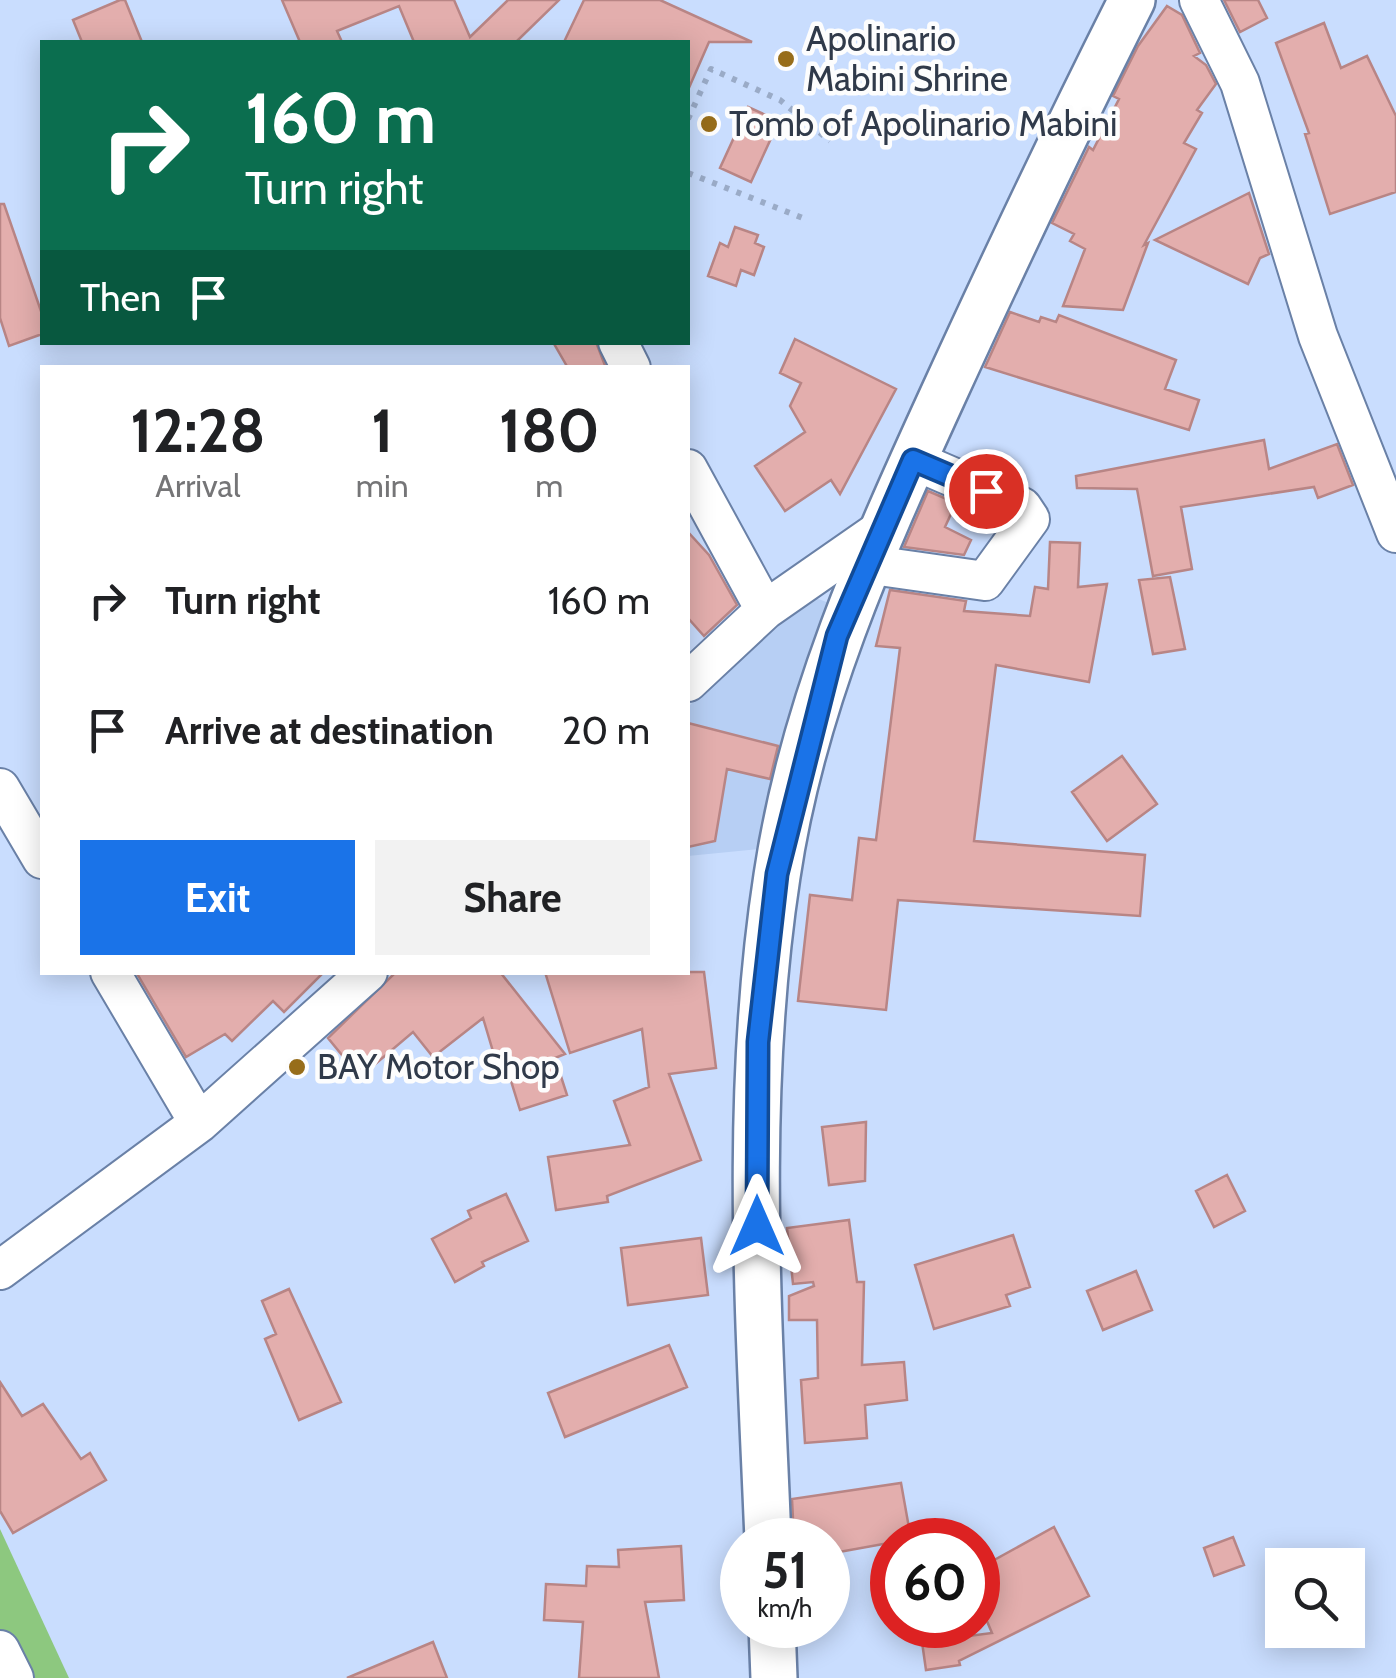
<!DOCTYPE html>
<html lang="en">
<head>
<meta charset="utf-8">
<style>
  body { margin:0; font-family:Cabin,sans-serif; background:#f2f2f2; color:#202124; height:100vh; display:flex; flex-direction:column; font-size:38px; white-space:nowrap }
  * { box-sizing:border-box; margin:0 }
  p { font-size:32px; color:#757577 }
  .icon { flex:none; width:55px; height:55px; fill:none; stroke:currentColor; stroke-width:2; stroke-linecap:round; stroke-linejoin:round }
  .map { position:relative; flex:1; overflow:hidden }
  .drawer { position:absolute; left:40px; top:365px; width:650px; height:610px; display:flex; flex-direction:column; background:#fff; border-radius:0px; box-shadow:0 5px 25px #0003 }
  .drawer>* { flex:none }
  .hud { position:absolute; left:40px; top:40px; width:650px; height:305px; border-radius:0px; box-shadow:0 5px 25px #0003; background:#0b6e4f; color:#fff; overflow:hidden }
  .fabs { position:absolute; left:1265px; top:1548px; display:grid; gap:20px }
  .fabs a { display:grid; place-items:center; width:100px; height:100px; border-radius:0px; background:#fff; box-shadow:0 5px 25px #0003; font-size:50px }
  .speed { position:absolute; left:720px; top:1518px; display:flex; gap:20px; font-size:50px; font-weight:700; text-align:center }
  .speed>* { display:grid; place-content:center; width:130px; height:130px; border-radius:50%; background:#fff; box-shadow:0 5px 25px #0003; line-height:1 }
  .speed small { font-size:25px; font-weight:400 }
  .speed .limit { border:15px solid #d22; background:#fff; color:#111 }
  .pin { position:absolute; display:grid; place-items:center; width:85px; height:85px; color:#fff; margin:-42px; border:5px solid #fff; border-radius:50%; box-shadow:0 2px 10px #0007 }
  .me { position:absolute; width:110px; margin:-55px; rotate:0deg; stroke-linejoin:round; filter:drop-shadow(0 0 8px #0008) }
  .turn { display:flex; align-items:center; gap:35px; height:210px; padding:0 40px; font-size:45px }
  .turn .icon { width:130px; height:130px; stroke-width:2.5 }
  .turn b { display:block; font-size:70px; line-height:85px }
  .then { display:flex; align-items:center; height:95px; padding:0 40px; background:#0003; gap:20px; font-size:38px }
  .eta { display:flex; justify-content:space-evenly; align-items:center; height:170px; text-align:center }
  .eta b { font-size:60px; font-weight:700; line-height:70px }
  .cta { display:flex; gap:20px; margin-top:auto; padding:20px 40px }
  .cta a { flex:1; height:115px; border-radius:0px; background:#1a73e8; color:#fff; font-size:40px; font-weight:700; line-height:115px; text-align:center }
  .cta a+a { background:#f2f2f2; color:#202124 }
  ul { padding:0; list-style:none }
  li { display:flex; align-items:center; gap:30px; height:130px; padding:0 40px }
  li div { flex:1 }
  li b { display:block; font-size:38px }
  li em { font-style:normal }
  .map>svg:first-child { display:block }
  .built { fill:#b7cff4 }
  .green { fill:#8dc87f }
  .building { fill:#e3aead; stroke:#b88585; stroke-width:2.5 }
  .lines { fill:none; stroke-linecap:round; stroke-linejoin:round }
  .minor-casing { stroke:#6a81a7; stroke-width:42 }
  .major-casing { stroke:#6a81a7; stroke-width:50 }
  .path { stroke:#9aabc7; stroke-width:6; stroke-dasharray:5 8; stroke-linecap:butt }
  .minor { stroke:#fff; stroke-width:38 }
  .major { stroke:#fff; stroke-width:45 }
  .route-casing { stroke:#114b97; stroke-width:25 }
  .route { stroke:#1a73e8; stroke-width:18 }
  .poi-dot { fill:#976d1a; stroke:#fdfdfd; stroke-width:4 }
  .labels { text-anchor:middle; stroke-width:9; stroke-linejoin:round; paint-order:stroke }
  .poi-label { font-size:35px; fill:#303a4a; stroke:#fdfdfd; text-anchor:start }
</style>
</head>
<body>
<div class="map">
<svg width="1396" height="1678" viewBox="0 0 1396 1678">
  <rect width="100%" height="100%" fill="#c9ddfe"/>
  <path class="built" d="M 805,594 L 829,603 L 759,849 L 688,856 L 688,707 Z"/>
  <path class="green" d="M 0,1529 L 69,1678 L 0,1678 Z"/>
  <path class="building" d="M 120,0 L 125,0 L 142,42 L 82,42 L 73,20 Z
    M 282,0 L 454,0 L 470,37 L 508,0 L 559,0 L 516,42 L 414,42 L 399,6 L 337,31 L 342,42 L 300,42 Z
    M 584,0 L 660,0 L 752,42 L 709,42 L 688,90 L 688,42 L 564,42 Z
    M 1224,0 L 1258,0 L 1267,18 L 1240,32 Z
    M 1167,6 L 1182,15 L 1200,53 L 1194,56 L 1206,65 L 1216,84 L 1197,110 L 1202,113 L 1184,143 L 1196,149 L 1144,245 L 1148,243 L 1123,310 L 1063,306 L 1085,249 L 1070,241 L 1074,234 L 1052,223 L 1089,147 L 1093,150 L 1119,99 L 1113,96 L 1138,46 Z
    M 1324,23 L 1341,68 L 1367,56 L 1396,116 L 1396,192 L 1330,214 L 1305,134 L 1309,133 L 1276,43 Z
    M 748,107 L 779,121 L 751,182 L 720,168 Z
    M 1249,193 L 1269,254 L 1260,258 L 1248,284 L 1155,240 Z
    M 0,204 L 4,204 L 42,314 L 42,334 L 9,346 L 0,318 Z
    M 735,227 L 758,235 L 755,243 L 764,247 L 754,275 L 741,270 L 736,286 L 708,276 L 720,243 L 728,247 Z
    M 1010,312 L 1039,322 L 1041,317 L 1056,322 L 1059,315 L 1176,360 L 1165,389 L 1199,400 L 1189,430 L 985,367 Z
    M 795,339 L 896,389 L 840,494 L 831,480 L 785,511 L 755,466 L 805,432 L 790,406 L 801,383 L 780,373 Z
    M 553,342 L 596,342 L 606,368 L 568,368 Z
    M 1264,440 L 1269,469 L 1337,444 L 1353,485 L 1318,498 L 1314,487 L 1181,507 L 1192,569 L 1153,576 L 1137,489 L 1077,488 L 1076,476 Z
    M 928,491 L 956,503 L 945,527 L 971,540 L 964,555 L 904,547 Z
    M 688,532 L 709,555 L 737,605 L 704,636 L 688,618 Z
    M 1050,542 L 1080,543 L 1078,587 L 1107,584 L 1089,682 L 996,665 L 974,841 L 1145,855 L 1140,916 L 898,900 L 886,1010 L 798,1001 L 810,895 L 852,900 L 859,838 L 876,840 L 900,648 L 876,646 L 890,590 L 966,601 L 964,611 L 1030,616 L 1035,587 L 1048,589 Z
    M 1170,577 L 1185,649 L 1153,654 L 1139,580 Z
    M 688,723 L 778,746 L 770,779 L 727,769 L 715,841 L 688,847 Z
    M 1122,756 L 1157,804 L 1107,841 L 1072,792 Z
    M 136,972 L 324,972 L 284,1012 L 273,1001 L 232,1041 L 225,1034 L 186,1057 Z
    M 396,972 L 500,972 L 565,1054 L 555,1058 L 567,1095 L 520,1110 L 503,1055 L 495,1058 L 483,1018 L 433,1057 L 413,1032 L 360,1077 L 328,1038 Z
    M 545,972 L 704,972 L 716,1068 L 669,1074 L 701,1160 L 607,1196 L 608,1202 L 556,1210 L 548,1157 L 630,1145 L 614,1101 L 649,1087 L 642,1029 L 570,1053 Z
    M 866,1122 L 865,1181 L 829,1185 L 822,1127 Z
    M 1227,1175 L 1245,1211 L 1214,1227 L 1196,1191 Z
    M 506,1194 L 528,1241 L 482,1262 L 484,1266 L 455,1282 L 432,1239 L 471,1218 L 468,1211 Z
    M 849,1220 L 857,1282 L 864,1282 L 862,1365 L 904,1362 L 907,1400 L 865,1405 L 867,1438 L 805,1443 L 801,1380 L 818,1378 L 817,1320 L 789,1320 L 789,1296 L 814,1286 L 813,1282 L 793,1284 L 787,1228 Z
    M 1013,1235 L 1030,1287 L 1006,1295 L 1010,1306 L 934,1329 L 915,1265 Z
    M 701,1238 L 708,1295 L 628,1305 L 621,1248 Z
    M 1136,1271 L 1152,1310 L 1103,1330 L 1087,1291 Z
    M 289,1289 L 341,1402 L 299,1420 L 265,1339 L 276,1334 L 262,1301 Z
    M 669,1345 L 687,1387 L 565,1437 L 548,1393 Z
    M 0,1382 L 22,1416 L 43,1404 L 81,1459 L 90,1453 L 106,1480 L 13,1533 L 0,1511 Z
    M 901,1483 L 911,1539 L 828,1554 L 828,1540 L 794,1540 L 792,1499 Z
    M 1054,1527 L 1089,1596 L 959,1661 L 960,1665 L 926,1670 L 922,1642 L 992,1633 L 978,1600 L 978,1569 Z
    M 1233,1537 L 1244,1565 L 1214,1576 L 1204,1548 Z
    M 681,1546 L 684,1600 L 645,1602 L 659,1678 L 579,1678 L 583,1622 L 544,1620 L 546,1584 L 586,1586 L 587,1566 L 619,1567 L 618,1550 Z
    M 433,1642 L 447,1678 L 347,1678 Z"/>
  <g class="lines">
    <defs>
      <path id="minor" d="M 1199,0 L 1240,83 L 1318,336 L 1396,533
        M 618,342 L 631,368
        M 688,469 L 765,610
        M 865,564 L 985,581 L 1030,519 L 1022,507 L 913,460
        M 688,682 L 765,610 L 880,530
        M 0,788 L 42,859
        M 110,972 L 199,1123
        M 0,1270 L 199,1123 L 368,972
        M 0,1650 L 14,1678"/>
      <path id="major" d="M 768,1540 C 759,1319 743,1096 777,876 C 802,706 872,550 943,395 C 1004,262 1066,131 1132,0
        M 772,1625 L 774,1678"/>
    </defs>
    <use href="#minor" class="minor-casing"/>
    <use href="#major" class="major-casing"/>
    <path class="path" d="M 688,119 L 711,69 L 780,100 L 830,141
      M 688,173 L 808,220"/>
    <use href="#minor" class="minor"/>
    <use href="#major" class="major"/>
  </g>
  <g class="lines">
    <defs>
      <path id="route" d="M 757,1226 L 758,1042 L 777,874 L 837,636 L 913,460 L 986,491"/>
    </defs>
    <use href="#route" class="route-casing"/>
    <use href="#route" class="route"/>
  </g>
  <g class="poi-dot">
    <circle cx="786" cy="59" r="10"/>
    <circle cx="709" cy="124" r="10"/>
    <circle cx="297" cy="1067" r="10"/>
  </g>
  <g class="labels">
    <g class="poi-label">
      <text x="806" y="51">Apolinario<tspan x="806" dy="40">Mabini Shrine</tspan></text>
      <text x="729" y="136">Tomb of Apolinario Mabini</text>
      <text x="317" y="1079">BAY Motor Shop</text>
    </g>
  </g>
</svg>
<div class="fabs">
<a><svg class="icon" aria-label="search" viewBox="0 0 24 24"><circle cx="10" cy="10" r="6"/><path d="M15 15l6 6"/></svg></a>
</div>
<div class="speed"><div>51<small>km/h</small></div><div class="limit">60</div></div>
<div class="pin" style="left:986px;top:491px;background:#d93025"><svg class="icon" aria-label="arrive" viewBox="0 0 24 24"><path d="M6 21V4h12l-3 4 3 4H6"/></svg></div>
<svg class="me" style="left:757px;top:1226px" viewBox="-20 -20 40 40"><path d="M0-17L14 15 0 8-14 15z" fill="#1a73e8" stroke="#fff" stroke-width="4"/></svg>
<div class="hud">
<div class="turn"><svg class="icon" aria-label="right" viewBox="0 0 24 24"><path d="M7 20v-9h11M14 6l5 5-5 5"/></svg><div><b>160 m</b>Turn right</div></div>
<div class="then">Then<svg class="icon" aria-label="arrive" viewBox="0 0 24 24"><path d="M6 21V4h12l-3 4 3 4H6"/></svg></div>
</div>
<section class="drawer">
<div class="eta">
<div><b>12:28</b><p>Arrival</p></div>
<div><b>1</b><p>min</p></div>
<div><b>180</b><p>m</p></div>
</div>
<ul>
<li><svg class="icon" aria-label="right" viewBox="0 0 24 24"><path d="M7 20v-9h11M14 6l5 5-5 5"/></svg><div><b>Turn right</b></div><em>160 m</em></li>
<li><svg class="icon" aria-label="arrive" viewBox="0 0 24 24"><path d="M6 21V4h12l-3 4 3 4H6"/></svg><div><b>Arrive at destination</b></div><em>20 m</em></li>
</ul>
<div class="cta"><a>Exit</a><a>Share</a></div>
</section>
</div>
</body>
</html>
